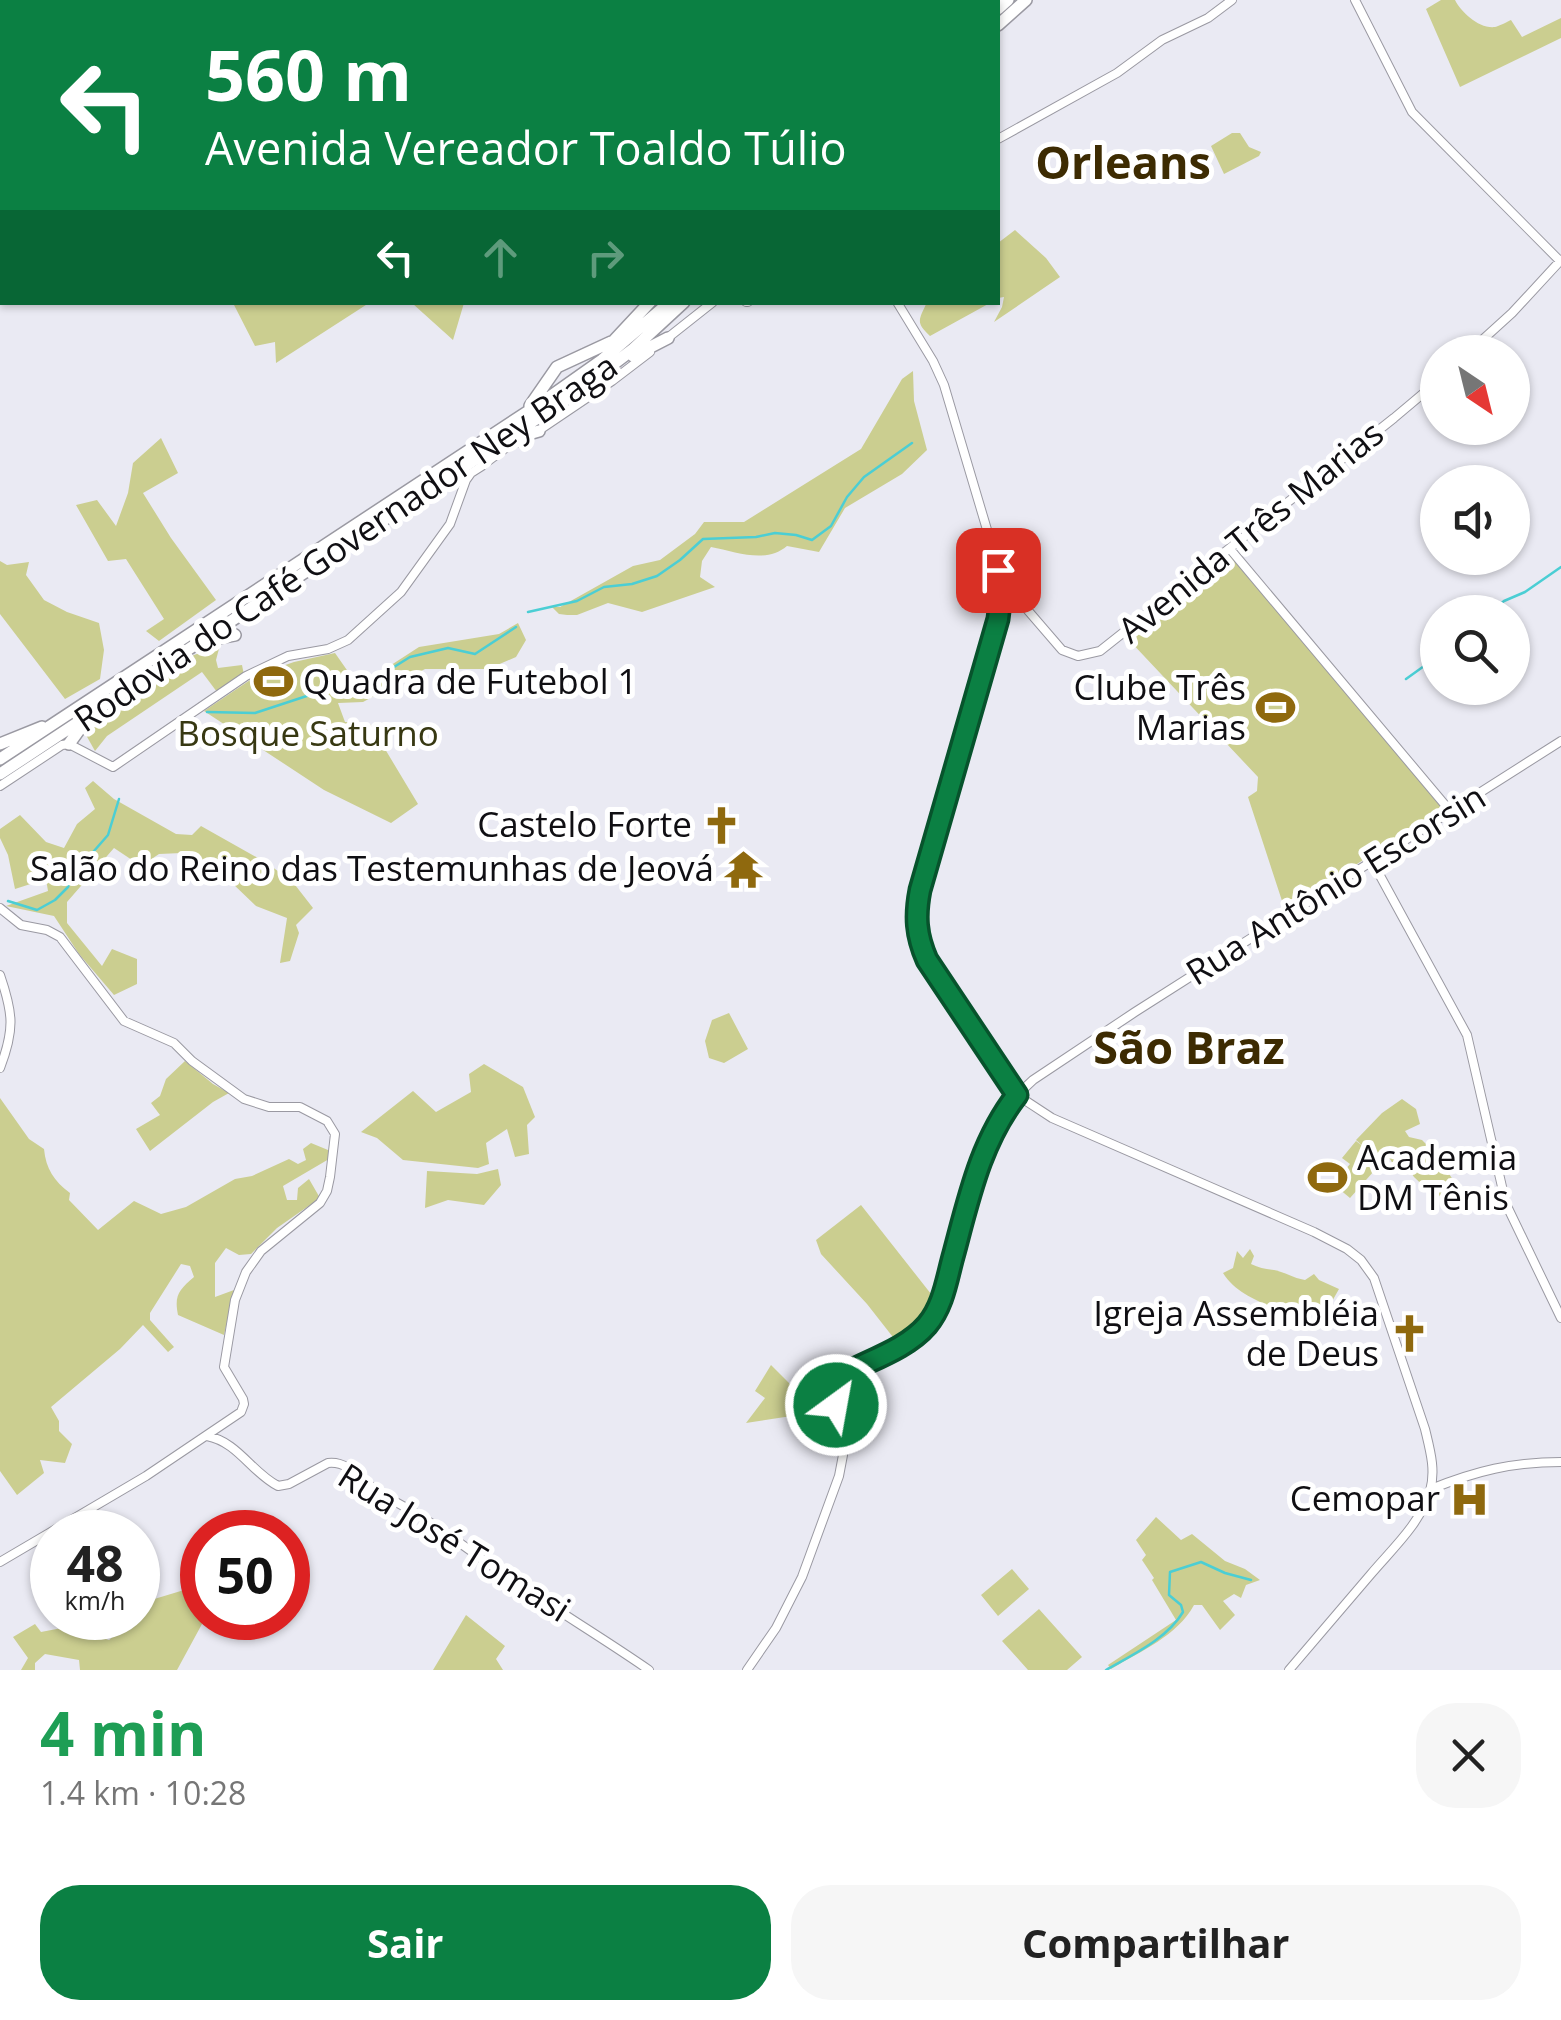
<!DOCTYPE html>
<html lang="pt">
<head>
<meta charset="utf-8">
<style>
  body { margin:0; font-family:"Open Sans",sans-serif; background:#f6f6f6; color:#222; height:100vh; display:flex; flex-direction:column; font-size:38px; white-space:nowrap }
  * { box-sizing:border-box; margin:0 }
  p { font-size:32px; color:#767676 }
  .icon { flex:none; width:55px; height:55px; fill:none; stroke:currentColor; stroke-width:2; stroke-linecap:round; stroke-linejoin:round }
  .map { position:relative; height:1670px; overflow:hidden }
  .details { display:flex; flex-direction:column; background:#fff; flex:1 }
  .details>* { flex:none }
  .top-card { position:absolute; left:0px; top:0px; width:1000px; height:305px; box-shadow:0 2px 8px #0004; background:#0b8043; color:#fff; overflow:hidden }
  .needle { width:65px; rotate:145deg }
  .buttons { position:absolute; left:1420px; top:335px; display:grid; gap:20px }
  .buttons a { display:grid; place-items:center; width:110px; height:110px; border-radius:50%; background:#fff; box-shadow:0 2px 8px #0004; font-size:50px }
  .speed { position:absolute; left:30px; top:1510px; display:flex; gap:20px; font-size:50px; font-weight:700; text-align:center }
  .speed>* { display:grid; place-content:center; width:130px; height:130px; border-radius:50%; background:#fff; box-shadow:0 2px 8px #0004; line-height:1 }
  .speed small { font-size:25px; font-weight:400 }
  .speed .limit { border:15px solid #d22; background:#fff; color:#111 }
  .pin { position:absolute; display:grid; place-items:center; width:85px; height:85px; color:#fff; margin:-42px; border-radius:20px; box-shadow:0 5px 15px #0006 }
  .me { position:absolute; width:110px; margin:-55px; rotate:32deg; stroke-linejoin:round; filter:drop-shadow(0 0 8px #0008) }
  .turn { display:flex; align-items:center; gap:35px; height:210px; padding:0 40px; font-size:45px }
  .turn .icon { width:130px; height:130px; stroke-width:2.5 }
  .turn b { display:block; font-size:70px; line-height:85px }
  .lanes { display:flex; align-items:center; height:95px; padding:0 40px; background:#0003; justify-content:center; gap:50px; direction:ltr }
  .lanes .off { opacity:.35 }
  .round { display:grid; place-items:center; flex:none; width:105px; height:105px; border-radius:40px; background:#f6f6f6 }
  .head { display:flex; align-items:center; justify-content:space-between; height:170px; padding:0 40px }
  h1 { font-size:60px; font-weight:700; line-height:75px; color:#1e9e55 }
  .action { display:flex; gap:20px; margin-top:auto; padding:20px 40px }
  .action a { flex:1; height:115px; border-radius:40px; background:#0b8043; color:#fff; font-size:40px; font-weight:700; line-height:115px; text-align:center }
  .action a+a { background:#f6f6f6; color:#222 }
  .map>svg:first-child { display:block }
  .green { fill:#cbce90 }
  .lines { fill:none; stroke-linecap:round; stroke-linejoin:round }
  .stream { stroke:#4bced4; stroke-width:2.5 }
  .secondary-casing { stroke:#9a99a2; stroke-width:10 }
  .highway-casing { stroke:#9a99a2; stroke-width:14 }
  .secondary { stroke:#fff; stroke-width:8 }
  .highway { stroke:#fff; stroke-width:11 }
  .route-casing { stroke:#07532c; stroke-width:25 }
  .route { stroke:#0b8043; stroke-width:18 }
  .labels { text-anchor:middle; stroke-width:10; stroke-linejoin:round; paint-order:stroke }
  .street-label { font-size:35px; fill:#100f13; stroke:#fff }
  .poi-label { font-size:35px; fill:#100f13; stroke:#fff; text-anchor:end }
  .park-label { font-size:35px; fill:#373812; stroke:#fff }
  .district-label { font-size:45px; font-weight:bold; fill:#3d2b02; stroke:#fff }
</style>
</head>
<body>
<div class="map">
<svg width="1561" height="1670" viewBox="0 0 1561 1670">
  <rect width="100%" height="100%" fill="#eaeaf3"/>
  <path class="green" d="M 1441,0 L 1455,0 C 1461,12 1479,29 1495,27 C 1497,27 1509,21 1511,20 L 1522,37 L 1561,18 L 1561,38 L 1460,87 L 1426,9 Z
    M 1232,133 L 1240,133 L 1249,147 L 1261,152 L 1259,156 L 1224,174 L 1211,146 Z
    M 1015,230 L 1046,258 L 1060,277 L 994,322 L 1002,307 L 1004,297 L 998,298 L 998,243 Z
    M 927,302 L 990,302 L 990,303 L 930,336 C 915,322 919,320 927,302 Z
    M 233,303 L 369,303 L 276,363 L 275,342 L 255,346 Z
    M 405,303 L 464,303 L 453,340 L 413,304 Z
    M 913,371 L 914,401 L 927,450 L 902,474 L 845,508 L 819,552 L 787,546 C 766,564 737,552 711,547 L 702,561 L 700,577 L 715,587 L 642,612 L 608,603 L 577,615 L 567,615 L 559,614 L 552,607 L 560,607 L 633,566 L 660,560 L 695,534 L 704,522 L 744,522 L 861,449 L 902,379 Z
    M 161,438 L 178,473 L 143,493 L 171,538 L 216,600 L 159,641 L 146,631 L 164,619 L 126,559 L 108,561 L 76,505 L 97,500 L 116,526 L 128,493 L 133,463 Z
    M 1231,554 L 1443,809 L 1285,910 L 1248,797 L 1257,791 L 1258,777 L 1128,639 Z
    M 0,561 L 7,565 L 29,562 L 26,575 L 44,600 L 67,612 L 99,623 L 104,650 L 100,679 L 65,699 L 0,614 Z
    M 518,623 L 526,640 L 516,657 L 488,669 L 425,669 L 363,702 L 338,703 L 345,722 L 370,724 L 418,804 L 391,823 L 324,790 L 204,711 L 259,674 L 294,662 L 335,653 L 349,673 L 350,686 L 385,669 L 419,647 L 499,634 Z
    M 220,645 L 216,660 L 218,668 L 242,665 L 244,675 L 217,692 L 202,672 L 107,736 L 95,751 L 86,735 L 98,719 L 124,705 L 169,670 L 194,655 Z
    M 93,781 L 114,799 L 176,834 L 192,835 L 201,826 L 265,862 L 292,881 L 313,908 L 296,925 L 299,933 L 290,961 L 280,963 L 287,918 L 256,906 L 232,883 L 182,853 L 159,854 L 141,866 L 114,848 L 67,902 L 67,923 L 102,966 L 112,949 L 137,959 L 137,984 L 114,995 L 79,954 L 54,916 L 6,906 L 48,891 L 46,879 L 15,889 L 8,855 L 0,838 L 0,829 L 20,815 L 46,842 L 64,848 L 77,824 L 95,809 L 85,788 Z
    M 729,1013 L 748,1049 L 724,1063 L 709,1058 L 705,1041 L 712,1020 Z
    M 185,1061 L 213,1084 L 229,1093 L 213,1102 L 150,1151 L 136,1129 L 160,1115 L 151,1103 L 160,1096 L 166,1079 Z
    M 484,1064 L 523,1087 L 535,1117 L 527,1125 L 529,1154 L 515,1157 L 507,1129 L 486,1143 L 489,1164 L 478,1168 L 403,1160 L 377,1138 L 361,1132 L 413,1091 L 436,1112 L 471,1092 L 469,1074 Z
    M 0,1098 L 29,1139 L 44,1149 C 46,1169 54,1181 70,1193 L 69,1200 L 98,1230 L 134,1201 L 161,1214 L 186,1207 L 235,1179 L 252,1176 L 289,1159 L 298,1164 L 306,1160 L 303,1149 L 311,1143 L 328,1150 L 329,1159 L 283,1186 L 287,1200 L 297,1200 L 298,1188 L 309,1179 L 320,1198 L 277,1228 L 251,1254 L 239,1255 L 226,1248 L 215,1263 L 215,1297 L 234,1290 L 224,1335 L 178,1315 C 174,1295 179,1290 194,1277 L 190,1266 L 181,1264 L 150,1313 L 150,1320 L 174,1347 L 168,1352 L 143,1325 L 120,1349 L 51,1407 L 59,1421 L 59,1431 L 72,1444 L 65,1463 L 40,1460 L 44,1473 L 17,1495 L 0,1471 Z
    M 1402,1099 L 1416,1109 L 1420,1124 L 1405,1131 L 1409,1137 L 1422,1140 L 1432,1150 L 1428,1154 L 1431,1169 L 1446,1169 L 1455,1183 L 1448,1195 L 1434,1196 L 1414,1177 L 1402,1160 L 1393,1164 L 1390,1159 L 1379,1158 L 1382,1162 L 1350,1198 L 1333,1184 L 1350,1164 L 1342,1158 L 1356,1141 L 1364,1147 L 1356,1140 L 1382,1113 Z
    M 498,1169 L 501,1185 L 484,1205 L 448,1200 L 425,1208 L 427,1171 L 477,1174 Z
    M 861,1205 L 935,1299 L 927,1317 L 896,1341 L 867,1304 L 821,1254 L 816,1240 Z
    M 1250,1249 L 1254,1256 L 1251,1264 C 1259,1268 1266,1269 1274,1270 C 1285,1272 1293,1278 1305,1280 L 1314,1274 L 1319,1280 L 1339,1289 L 1326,1312 L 1320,1318 C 1305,1309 1298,1303 1282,1312 C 1261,1302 1236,1294 1223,1273 L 1233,1268 L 1237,1251 L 1243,1258 Z
    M 771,1365 L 804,1398 L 798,1415 L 746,1423 L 765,1398 L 755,1391 Z
    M 1156,1517 L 1181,1540 L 1192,1534 L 1225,1561 L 1245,1569 L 1260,1580 L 1246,1585 L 1241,1598 L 1234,1594 L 1223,1601 L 1235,1615 L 1220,1630 L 1202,1605 L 1194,1605 C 1177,1636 1141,1651 1111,1669 L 1108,1665 L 1176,1620 L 1152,1580 L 1154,1578 L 1142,1560 L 1146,1555 L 1136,1540 Z
    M 1012,1569 L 1029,1589 L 998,1616 L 981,1595 Z
    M 138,1585 L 151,1600 L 194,1587 L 202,1624 L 177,1670 L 80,1670 L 79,1660 L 45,1654 L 35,1663 L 35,1670 L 21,1670 L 28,1658 L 13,1637 L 35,1624 L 41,1632 L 67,1627 L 109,1640 L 130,1622 L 129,1618 L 138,1618 Z
    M 1039,1609 L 1082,1657 L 1067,1670 L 1028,1670 L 1002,1641 Z
    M 466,1615 L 505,1646 L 496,1659 L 503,1670 L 433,1670 Z"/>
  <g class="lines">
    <path class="stream" d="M 528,612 L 577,601 L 604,587 L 632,584 L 657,576 L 680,560 L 703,539 L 756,537 L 775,533 L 796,535 L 812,540 L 831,526 L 847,497 L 864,477 L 912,443
      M 1491,612 L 1504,601 L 1525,592 L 1561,567
      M 1406,679 L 1438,656
      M 207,712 L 255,713 L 328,689 L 362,687 L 410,657 L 448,648 L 475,654 L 516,627
      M 8,901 L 37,910 L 55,900 L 68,887 L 73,875 L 108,835 L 119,799
      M 1106,1670 C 1132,1655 1167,1639 1183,1612 L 1181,1605 L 1169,1595 L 1170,1572 L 1201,1562 L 1225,1573 L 1251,1580"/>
    <defs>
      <path id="secondary" d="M 254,0 L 260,2
        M 801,0 L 803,2
        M 1355,0 L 1412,112 L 1560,261
        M 617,2 L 617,0
        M 998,139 L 1117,73 L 1162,40 L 1208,18 L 1232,0
        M 746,302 L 748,302
        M 897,302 L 933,361 L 944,385 L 999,570 L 1001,594 L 995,629 L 917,904 C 915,926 918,941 927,960 L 1017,1095 L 1052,1118 L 1314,1232 L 1347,1249 L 1361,1260 L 1374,1278 L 1425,1429 C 1430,1450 1436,1470 1430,1491 C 1420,1524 1393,1548 1371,1574 C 1344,1606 1316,1638 1289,1670
        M 665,340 L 713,302
        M 1469,352 L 1512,313 L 1561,260
        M 535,433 L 612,381 L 650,352
        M 480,467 L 507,447 L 523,440
        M 1230,549 L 1451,812
        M 1001,589 L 1012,592 L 1062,650 L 1078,656 L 1100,651 L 1394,418 L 1438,381
        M 0,786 L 62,745 L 69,744 L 113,767 L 246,676 L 288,656 L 328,649 L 348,640 L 401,592 L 450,524 L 466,480 L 471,473 L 482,466
        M 1372,861 L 1467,1035 L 1506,1204 L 1561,1318
        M 0,908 L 21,925 L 47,930 L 60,937 L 124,1021 L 174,1043 L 192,1061 L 244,1099 L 269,1107 L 300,1107 L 327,1121 L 335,1134 L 330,1177 L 327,1191 L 320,1203 L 261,1251 L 246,1272 L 235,1300 L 224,1367 L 243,1399 L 244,1404 L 241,1412 L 146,1476 L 0,1562
        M 0,975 C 13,1013 15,1029 0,1068
        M 207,1436 C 238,1442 251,1472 278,1486 L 289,1484 L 328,1463 C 352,1460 366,1488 386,1497 C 429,1518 468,1550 508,1577 C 554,1609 603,1638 649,1670
        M 1431,1489 C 1476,1471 1512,1462 1561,1462
        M 747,1670 L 776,1628 L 802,1577 L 839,1476 L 843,1455 L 837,1410 L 837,1390 L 843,1380 L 854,1369 L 900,1346 L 924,1329 L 939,1307 L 979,1162 L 994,1129 L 1017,1095 L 1033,1080 L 1135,1012 L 1561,741"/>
      <path id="highway" d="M 978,2 L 982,0
        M 998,9 L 1008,0
        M 998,25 L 1026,0
        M 608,347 L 650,302
        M 633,356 L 668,338
        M 530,406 L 557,367 L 611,342
        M 518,437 L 539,431
        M 209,640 L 235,635
        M 0,744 L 42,727
        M 69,744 L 87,719
        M 0,759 L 544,401 L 602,360 L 670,302
        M 0,774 L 571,396 L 632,350 L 684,302"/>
    </defs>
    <use href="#secondary" class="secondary-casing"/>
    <use href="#highway" class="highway-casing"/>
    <use href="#secondary" class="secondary"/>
    <use href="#highway" class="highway"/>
  </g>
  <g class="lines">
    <defs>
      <path id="route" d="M 836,1405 C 837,1389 842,1380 854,1369 C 879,1357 909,1346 927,1325 C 944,1305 947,1277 954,1253 C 969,1197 981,1141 1017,1095 L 927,960 C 916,935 915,916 920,890 L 998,619 L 1001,594 L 998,570"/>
    </defs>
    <use href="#route" class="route-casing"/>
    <use href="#route" class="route"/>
  </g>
  <defs>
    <symbol id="stadium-bare" viewBox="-9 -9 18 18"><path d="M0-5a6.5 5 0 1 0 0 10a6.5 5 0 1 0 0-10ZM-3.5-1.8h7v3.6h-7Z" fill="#8f690e" stroke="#fff" stroke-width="2.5" paint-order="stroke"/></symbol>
    <symbol id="church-bare" viewBox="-9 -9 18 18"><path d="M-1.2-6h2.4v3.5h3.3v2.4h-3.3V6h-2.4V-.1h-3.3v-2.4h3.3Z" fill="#8f690e" stroke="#fff" stroke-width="2.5" paint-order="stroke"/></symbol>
    <symbol id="temple-bare" viewBox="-9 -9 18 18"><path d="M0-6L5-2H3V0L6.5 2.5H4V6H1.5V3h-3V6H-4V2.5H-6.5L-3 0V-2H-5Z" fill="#8f690e" stroke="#fff" stroke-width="2.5" paint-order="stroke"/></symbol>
    <symbol id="hospital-bare" viewBox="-9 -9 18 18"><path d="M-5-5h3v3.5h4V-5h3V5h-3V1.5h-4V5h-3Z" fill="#8f690e" stroke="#fff" stroke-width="2.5" paint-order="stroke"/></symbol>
  </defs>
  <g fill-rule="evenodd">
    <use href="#stadium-bare" x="246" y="654" width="55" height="55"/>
    <use href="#stadium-bare" x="1248" y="680" width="55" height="55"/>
    <use href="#church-bare" x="694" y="798" width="55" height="55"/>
    <use href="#temple-bare" x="716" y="842" width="55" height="55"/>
    <use href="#stadium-bare" x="1300" y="1150" width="55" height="55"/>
    <use href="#church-bare" x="1382" y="1306" width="55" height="55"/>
    <use href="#hospital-bare" x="1442" y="1472" width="55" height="55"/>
  </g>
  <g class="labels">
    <g class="street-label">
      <text transform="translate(1251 532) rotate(-39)" y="12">Avenida Três Marias</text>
      <text transform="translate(346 543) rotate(-34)" y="12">Rodovia do Café Governador Ney Braga</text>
      <text transform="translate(1336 885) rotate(-32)" y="12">Rua Antônio Escorsin</text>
      <text transform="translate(454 1543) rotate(32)" y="12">Rua José Tomasi</text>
    </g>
    <g class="poi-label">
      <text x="303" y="694" text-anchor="start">Quadra de Futebol 1</text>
      <text x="1246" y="700">Clube Três<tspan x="1246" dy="40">Marias</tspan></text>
      <text x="692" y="837">Castelo Forte</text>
      <text x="714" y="881">Salão do Reino das Testemunhas de Jeová</text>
      <text x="1357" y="1170" text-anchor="start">Academia<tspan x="1357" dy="40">DM Tênis</tspan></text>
      <text x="1379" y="1326">Igreja Assembléia<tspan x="1379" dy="40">de Deus</tspan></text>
      <text x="1440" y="1511">Cemopar</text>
    </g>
    <g class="park-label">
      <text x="308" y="746">Bosque Saturno</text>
    </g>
    <g class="district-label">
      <text x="1123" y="179">Orleans</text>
      <text x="1189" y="1064">São Braz</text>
    </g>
  </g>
</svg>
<div class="buttons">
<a><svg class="needle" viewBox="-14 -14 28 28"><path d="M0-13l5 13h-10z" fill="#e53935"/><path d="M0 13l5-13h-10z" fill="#767676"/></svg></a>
<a><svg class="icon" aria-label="sound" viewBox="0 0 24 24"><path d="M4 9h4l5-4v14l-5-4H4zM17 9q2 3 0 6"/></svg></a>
<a><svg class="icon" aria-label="search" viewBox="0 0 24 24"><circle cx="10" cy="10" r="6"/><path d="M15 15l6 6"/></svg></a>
</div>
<div class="speed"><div>48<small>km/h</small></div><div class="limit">50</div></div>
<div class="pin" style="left:998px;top:570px;background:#d93025"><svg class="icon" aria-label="arrive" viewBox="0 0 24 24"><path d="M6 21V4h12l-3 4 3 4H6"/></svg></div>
<svg class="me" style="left:836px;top:1405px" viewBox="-20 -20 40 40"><circle r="17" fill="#0b8043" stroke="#fff" stroke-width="3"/><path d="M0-11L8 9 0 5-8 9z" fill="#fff"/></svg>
<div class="top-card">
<div class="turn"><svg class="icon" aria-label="left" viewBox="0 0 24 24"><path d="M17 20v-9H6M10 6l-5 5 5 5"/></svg><div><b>560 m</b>Avenida Vereador Toaldo Túlio</div></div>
<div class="lanes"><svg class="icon" aria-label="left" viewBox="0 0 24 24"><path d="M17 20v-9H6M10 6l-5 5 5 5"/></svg><svg class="icon off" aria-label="ahead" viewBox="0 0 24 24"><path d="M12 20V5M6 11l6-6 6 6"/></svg><svg class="icon off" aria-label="right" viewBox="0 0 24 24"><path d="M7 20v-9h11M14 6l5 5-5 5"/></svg></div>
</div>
</div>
<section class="details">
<div class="head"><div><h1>4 min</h1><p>1.4 km · 10:28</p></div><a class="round"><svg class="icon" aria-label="close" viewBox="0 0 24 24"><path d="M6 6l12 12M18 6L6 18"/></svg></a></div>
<div class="action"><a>Sair</a><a>Compartilhar</a></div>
</section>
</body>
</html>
